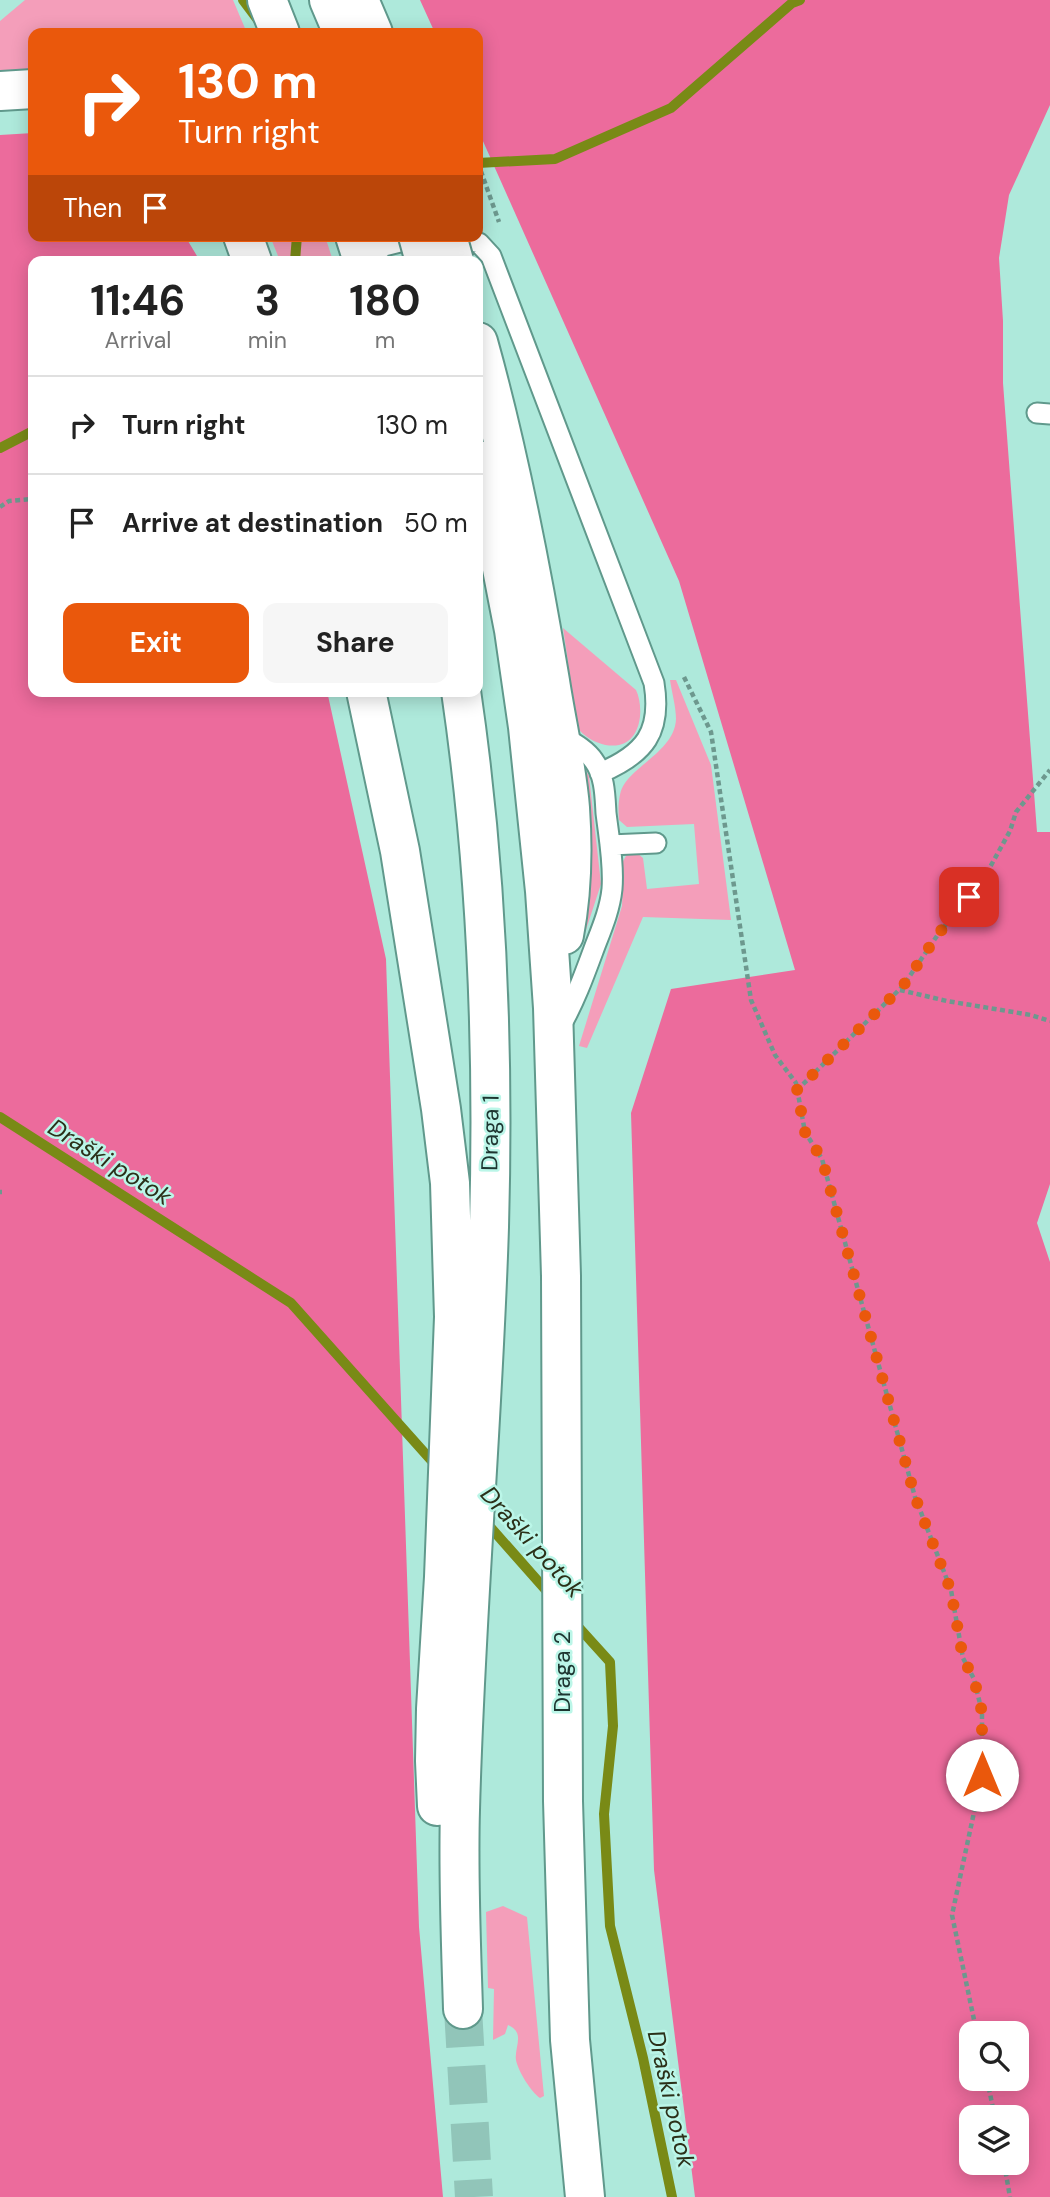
<!DOCTYPE html>
<html lang="en">
<head>
<meta charset="utf-8">
<style>
  body { margin:0; font-family:"DM Sans",sans-serif; background:#f6f6f6; color:#222; height:100vh; display:flex; flex-direction:column; font-size:26px; white-space:nowrap }
  * { box-sizing:border-box; margin:0 }
  p { font-size:23px; color:#767676 }
  .icon { flex:none; width:38px; height:38px; fill:none; stroke:currentColor; stroke-width:2; stroke-linecap:round; stroke-linejoin:round }
  .map { position:relative; flex:1; overflow:hidden }
  .panel { position:absolute; left:28px; top:256px; width:455px; height:441px; display:flex; flex-direction:column; background:#fff; border-radius:14px; box-shadow:0 4px 18px #0003 }
  .panel>* { flex:none }
  .hud { position:absolute; left:28px; top:28px; width:455px; height:214px; border-radius:14px; box-shadow:0 4px 18px #0003; background:#ea580c; color:#fff; overflow:hidden }
  .buttons { position:absolute; left:959px; top:2021px; display:grid; gap:14px }
  .buttons a { display:grid; place-items:center; width:70px; height:70px; border-radius:14px; background:#fff; box-shadow:0 4px 18px #0003; font-size:35px }
  .pin { position:absolute; display:grid; place-items:center; width:60px; height:60px; color:#fff; margin:-30px; border-radius:14px; box-shadow:0 4px 10px #0006 }
  .me { position:absolute; width:77px; margin:-38px; rotate:0deg; stroke-linejoin:round; filter:drop-shadow(0 0 5px #0008) }
  .turn { display:flex; align-items:center; gap:24px; height:147px; padding:0 35px; font-size:32px }
  .turn .icon { width:91px; height:91px; stroke-width:2.5 }
  .turn b { display:block; font-size:49px; line-height:60px }
  .then { display:flex; align-items:center; height:66px; padding:0 35px; background:#0003; gap:14px; font-size:26px }
  .eta { display:flex; justify-content:space-evenly; align-items:center; height:119px; text-align:center }
  .eta b { font-size:42px; font-weight:700; line-height:49px }
  .button { display:flex; gap:14px; margin-top:auto; padding:14px 35px }
  .button a { flex:1; height:80px; border-radius:14px; background:#ea580c; color:#fff; font-size:28px; font-weight:700; line-height:80px; text-align:center }
  .button a+a { background:#f6f6f6; color:#222 }
  ul { padding:0; list-style:none }
  li { display:flex; align-items:center; gap:21px; height:98px; padding:0 35px; border-top:2px solid #e0e0e0 }
  li div { flex:1 }
  li b { display:block; font-size:26px }
  li em { font-style:normal }
  .map>svg:first-child { display:block }
  .green { fill:#f49eba }
  .forest { fill:#ec6b9c; fill-rule:evenodd }
  .lines { fill:none; stroke-linecap:round; stroke-linejoin:round }
  .stream { stroke:#798a16; stroke-width:10 }
  .highway-tunnel { stroke:#91c5b9; stroke-width:38; stroke-dasharray:38 19; stroke-linecap:butt }
  .lane-casing { stroke:#60998c; stroke-width:23 }
  .highway-casing { stroke:#60998c; stroke-width:42 }
  .path { stroke:#6d988e; stroke-width:4.5; stroke-dasharray:5 3.5; stroke-linecap:butt }
  .lane { stroke:#fff; stroke-width:19 }
  .highway { stroke:#fff; stroke-width:38 }
  .highway-bridge-casing { stroke:#60998c; stroke-width:42; stroke-linecap:butt }
  .highway-bridge { stroke:#fff; stroke-width:38 }
  .route { stroke:#ea580c; stroke-width:12; stroke-dasharray:0 21.6 }
  .labels { text-anchor:middle; stroke-width:5; stroke-linejoin:round; paint-order:stroke }
  .street-label { font-size:23px; fill:#1e3631; stroke:#bbf6e8 }
  .water-label { font-size:24px; font-style:italic; fill:#2b3019; stroke:#bbf6e8 }
</style>
</head>
<body>
<div class="map">
<svg width="1050" height="2197" viewBox="0 0 1050 2197">
  <rect width="100%" height="100%" fill="#aee9db"/>
  <path class="green" d="M 25,0 L 233,0 L 247,33 L 33,33 L 33,71 L 0,74 L 0,21 Z
    M 270,236 L 325,236 L 333,261 L 280,261 Z
    M 563,628 L 636,690 C 644,707 642,740 619,745 C 598,749 574,732 569,712 C 564,697 565,679 563,664 L 568,662 Z
    M 670,680 L 676,680 L 711,765 L 731,920 L 643,917 L 587,1048 L 579,1046 L 622,906 L 623,880 L 621,865 L 627,854 L 637,853 L 643,858 L 647,889 L 699,884 L 694,824 L 627,827 L 619,820 C 618,809 618,792 625,783 C 639,763 675,748 676,719 C 676,707 672,693 670,680 Z
    M 585,769 L 589,776 L 601,884 L 582,942 L 579,941 Z
    M 503,1906 L 527,1917 L 544,2096 L 540,2098 C 531,2092 518,2071 516,2060 C 514,2047 526,2033 508,2025 L 505,2034 L 493,2040 L 494,1989 L 488,1988 L 486,1912 Z"/>
  <path class="forest" d="M 420,0 L 1050,0 L 1050,105 L 1009,195 L 999,258 L 1003,321 L 1003,383 L 1037,832 L 1050,832 L 1050,1184 L 1037,1223 L 1050,1262 L 1050,2197 L 695,2197 L 654,1870 L 631,1113 L 671,989 L 795,970 L 679,581 L 478,130 L 478,33 L 435,33 ZM 971,2034 L 1017,2034 L 1017,2079 L 971,2079 ZM 971,2118 L 1017,2118 L 1017,2163 L 971,2163 Z
    M 33,133 L 33,236 L 185,236 L 200,261 L 33,261 L 33,691 L 327,691 L 386,959 L 419,1927 L 443,2197 L 0,2197 L 0,135 Z"/>
  <g class="lines">
    <path class="stream" d="M 243,0 L 258,20
      M 478,163 L 555,159 L 671,108 L 792,3 L 800,0
      M 295,261 L 297,236
      M 0,448 L 33,431
      M 0,1117 L 291,1303 L 439,1469
      M 484,1520 L 552,1597
      M 572,1620 L 610,1662 L 613,1726 L 604,1814 L 610,1926 L 643,2058 L 672,2197"/>
    <path class="highway-tunnel" d="M 463,2009 L 474,2197"/>
    <defs>
      <path id="lane" d="M 365,261 L 384,246 L 416,238 L 469,240 L 479,243 L 491,256 L 654,683 C 662,732 645,754 600,773
        M 1037,413 L 1050,414
        M 560,735 C 572,742 586,749 594,761 C 605,776 605,796 606,813 C 609,838 614,864 612,889 C 610,909 602,928 595,946 C 585,973 575,1001 561,1025
        M 610,845 L 656,843"/>
      <path id="highway" d="M 267,0 L 280,33
        M 329,0 L 343,33
        M 359,0 L 373,33
        M 0,91 L 33,89
        M 243,236 L 252,261
        M 355,236 L 363,261
        M 478,342 C 509,453 531,567 550,681 C 556,721 567,768 570,808 C 573,851 572,893 564,935
        M 478,460 L 492,517 L 514,630 L 528,727 L 545,891 L 553,1008 L 561,1276 L 563,1801 L 570,2040 L 585,2197
        M 366,691 L 400,851 L 441,1109 L 450,1183 L 454,1317 L 444,1577 L 436,1709 L 435,1761 L 437,1806
        M 461,691 C 487,868 494,1048 489,1227 C 483,1421 465,1615 460,1810 C 458,1876 461,1943 463,2009"/>
    </defs>
    <use href="#lane" class="lane-casing"/>
    <use href="#highway" class="highway-casing"/>
    <path class="path" d="M 478,163 L 499,222
      M 0,507 L 9,501 L 33,499
      M 684,677 L 711,732 L 751,1000 L 775,1055 L 796,1083 L 805,1132 L 822,1159 L 915,1497 L 951,1590 L 963,1658 L 974,1679 L 982,1712 L 982,1775 L 952,1915 L 977,2034
      M 900,990 L 947,1001 L 1031,1015 L 1050,1021
      M 797,1090 L 903,986 L 939,933 L 984,878 L 1010,831 L 1016,812 L 1050,770
      M 0,1192 L 2,1192
      M 987,2079 L 995,2118
      M 1004,2163 L 1010,2197"/>
    <use href="#lane" class="lane"/>
    <use href="#highway" class="highway"/>
    <defs>
      <path id="highway-bridge" d="M 418,236 L 425,261
        M 447,236 L 454,261"/>
    </defs>
    <use href="#highway-bridge" class="highway-bridge-casing"/>
    <use href="#highway-bridge" class="highway-bridge"/>
  </g>
  <g class="lines">
    <path class="route" d="M 969,897 L 939,933 L 903,986 L 797,1090 L 805,1132 L 822,1159 L 915,1497 L 951,1591 L 963,1658 L 974,1679 L 982,1712 L 982,1775"/>
  </g>
  <g class="labels">
    <g class="street-label">
      <text transform="translate(490 1133) rotate(-89)" y="8">Draga 1</text>
      <text transform="translate(562 1672) rotate(-90)" y="8">Draga 2</text>
    </g>
    <g class="water-label">
      <text transform="translate(110 1162) rotate(32)" y="8">Draški potok</text>
      <text transform="translate(532 1542) rotate(48)" y="8">Draški potok</text>
      <text transform="translate(671 2099) rotate(77)" y="8">Draški potok</text>
    </g>
  </g>
</svg>
<div class="buttons">
<a><svg class="icon" aria-label="search" viewBox="0 0 24 24"><circle cx="10" cy="10" r="6"/><path d="M15 15l6 6"/></svg></a>
<a><svg class="icon" aria-label="layers" viewBox="0 0 24 24"><path d="M12 4l9 5-9 5-9-5zM3 14l9 5 9-5"/></svg></a>
</div>
<div class="pin" style="left:969px;top:897px;background:#d93025"><svg class="icon" aria-label="arrive" viewBox="0 0 24 24"><path d="M6 21V4h12l-3 4 3 4H6"/></svg></div>
<svg class="me" style="left:982px;top:1775px" viewBox="-20 -20 40 40"><circle r="19" fill="#fff"/><path d="M0-13L10 11 0 6-10 11z" fill="#ea580c"/></svg>
<div class="hud">
<div class="turn"><svg class="icon" aria-label="right" viewBox="0 0 24 24"><path d="M7 20v-9h11M14 6l5 5-5 5"/></svg><div><b>130 m</b>Turn right</div></div>
<div class="then">Then<svg class="icon" aria-label="arrive" viewBox="0 0 24 24"><path d="M6 21V4h12l-3 4 3 4H6"/></svg></div>
</div>
<section class="panel">
<div class="eta">
<div><b>11:46</b><p>Arrival</p></div>
<div><b>3</b><p>min</p></div>
<div><b>180</b><p>m</p></div>
</div>
<ul>
<li><svg class="icon" aria-label="right" viewBox="0 0 24 24"><path d="M7 20v-9h11M14 6l5 5-5 5"/></svg><div><b>Turn right</b></div><em>130 m</em></li>
<li><svg class="icon" aria-label="arrive" viewBox="0 0 24 24"><path d="M6 21V4h12l-3 4 3 4H6"/></svg><div><b>Arrive at destination</b></div><em>50 m</em></li>
</ul>
<div class="button"><a>Exit</a><a>Share</a></div>
</section>
</div>
</body>
</html>
